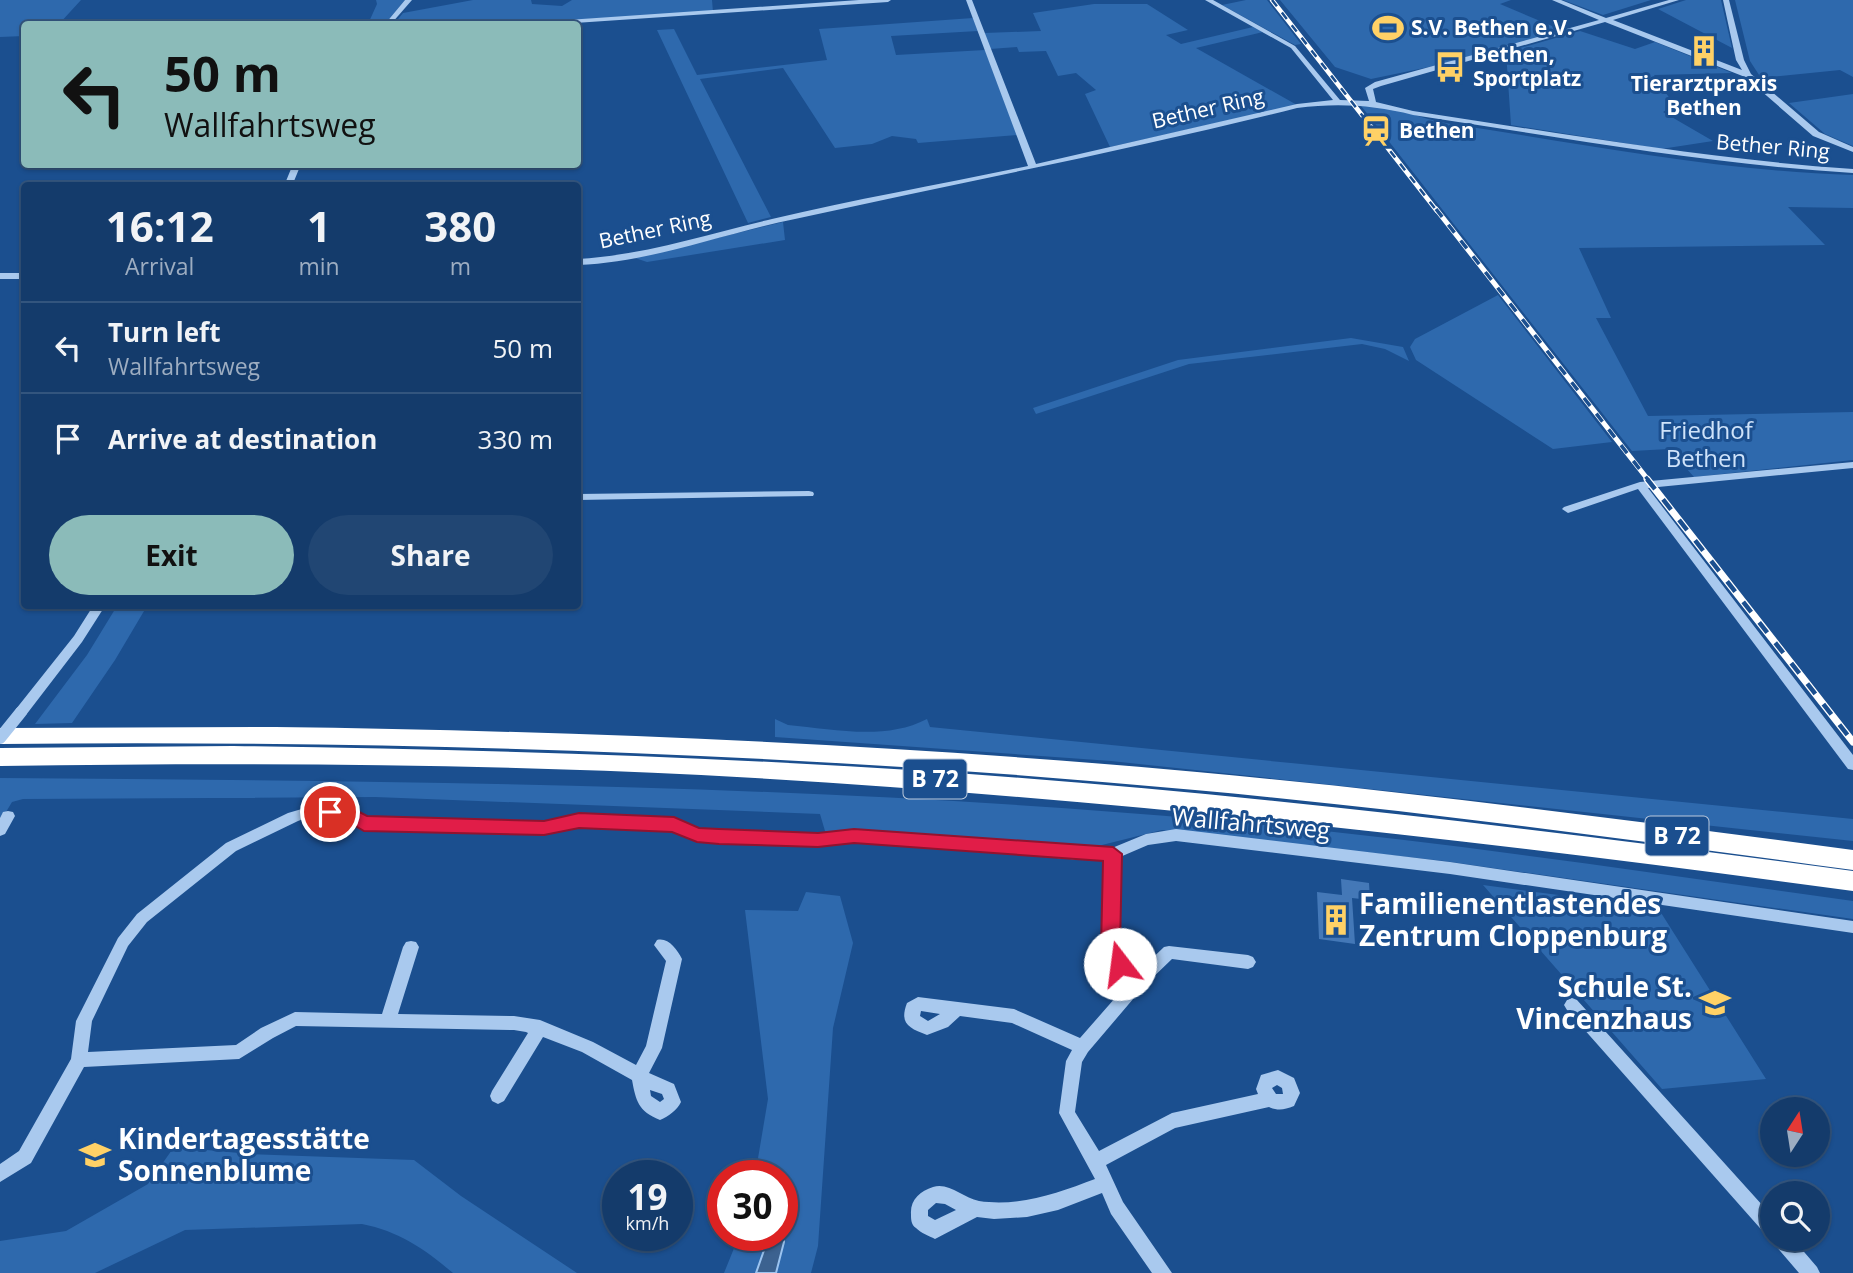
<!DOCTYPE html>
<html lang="en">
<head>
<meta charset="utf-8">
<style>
  body { margin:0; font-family:"Open Sans",sans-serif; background:#214673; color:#f1f3f6; height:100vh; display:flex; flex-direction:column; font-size:26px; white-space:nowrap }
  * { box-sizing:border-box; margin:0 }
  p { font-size:23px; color:#9dadc1 }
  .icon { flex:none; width:38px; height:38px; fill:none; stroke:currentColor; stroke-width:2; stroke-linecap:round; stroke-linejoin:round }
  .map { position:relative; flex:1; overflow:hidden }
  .sheet { position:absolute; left:21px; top:182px; width:560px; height:427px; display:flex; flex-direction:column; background:#143b6b; border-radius:7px; box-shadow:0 2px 5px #0004,0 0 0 2px #33557e }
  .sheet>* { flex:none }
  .guide { position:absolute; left:21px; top:21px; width:560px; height:147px; border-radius:7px; box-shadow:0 2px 5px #0004,0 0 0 2px #33557e; background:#8bbbb9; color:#111; overflow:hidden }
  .needle { width:46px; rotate:12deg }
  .controls { position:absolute; left:1760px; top:1097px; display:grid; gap:14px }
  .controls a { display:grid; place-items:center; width:70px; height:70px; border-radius:50%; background:#143b6b; box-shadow:0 2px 5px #0004,0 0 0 2px #33557e; font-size:35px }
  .speed { position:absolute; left:602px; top:1160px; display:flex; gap:14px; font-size:35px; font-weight:700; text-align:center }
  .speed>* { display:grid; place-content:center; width:91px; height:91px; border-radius:50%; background:#143b6b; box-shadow:0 2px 5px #0004,0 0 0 2px #33557e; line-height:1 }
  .speed small { font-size:18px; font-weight:400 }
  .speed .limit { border:10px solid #d22; background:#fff; color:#111 }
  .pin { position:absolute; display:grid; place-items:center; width:60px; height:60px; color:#fff; margin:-30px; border:4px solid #fff; border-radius:50%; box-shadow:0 2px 7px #0007 }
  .me { position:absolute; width:77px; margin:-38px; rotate:345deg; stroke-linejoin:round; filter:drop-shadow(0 0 5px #0008) }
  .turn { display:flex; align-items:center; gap:24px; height:147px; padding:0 28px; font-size:32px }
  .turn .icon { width:91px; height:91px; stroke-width:2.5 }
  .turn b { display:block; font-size:49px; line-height:60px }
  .eta { display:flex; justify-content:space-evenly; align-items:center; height:119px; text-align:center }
  .eta b { font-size:42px; font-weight:700; line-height:49px }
  .primary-button { display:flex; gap:14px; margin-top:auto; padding:14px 28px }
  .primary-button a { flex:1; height:80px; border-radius:42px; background:#8bbbb9; color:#111; font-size:28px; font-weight:700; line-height:80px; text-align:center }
  .primary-button a+a { background:#214673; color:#f1f3f6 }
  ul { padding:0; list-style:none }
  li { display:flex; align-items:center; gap:21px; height:91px; padding:0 28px; border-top:2px solid #33557e }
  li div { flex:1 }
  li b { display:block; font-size:26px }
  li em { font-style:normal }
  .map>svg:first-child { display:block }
  .green { fill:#2e69ad }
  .water { fill:#3c6290; stroke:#9cc4f0; stroke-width:2 }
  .building { fill:#4478b7 }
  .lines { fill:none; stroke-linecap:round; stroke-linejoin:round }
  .minor { fill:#a9c9ee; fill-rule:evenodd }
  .highway { fill:#fff; fill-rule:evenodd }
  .rail-far2-casing { stroke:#fff; stroke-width:4.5 }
  .rail-far1-casing { stroke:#fff; stroke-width:5 }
  .rail-casing { stroke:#fff; stroke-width:7 }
  .rail-far2 { stroke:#1b4f8f; stroke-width:2.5; stroke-dasharray:8; stroke-linecap:butt }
  .rail-far1 { stroke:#1b4f8f; stroke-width:3.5; stroke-dasharray:10; stroke-linecap:butt }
  .rail { stroke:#1b4f8f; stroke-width:4.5; stroke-dasharray:13; stroke-linecap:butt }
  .minor-bridge { stroke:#a9c9ee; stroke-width:12 }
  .route { fill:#e11d48; stroke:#92132f; stroke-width:2 }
  .labels { text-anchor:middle; stroke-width:6; stroke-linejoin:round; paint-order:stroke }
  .far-poi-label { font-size:21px; font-weight:bold; fill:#fff; stroke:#1b4f8f; text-anchor:start }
  .far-street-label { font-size:21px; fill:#fff; stroke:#1b4f8f }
  .shield { fill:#1b4f8f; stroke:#bbcadd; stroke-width:2 }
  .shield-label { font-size:23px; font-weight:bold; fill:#fff }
  .park-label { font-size:24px; fill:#cfe3fa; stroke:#1b4f8f }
  .street-label { font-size:24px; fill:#fff; stroke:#1b4f8f }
  .near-poi-label { font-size:28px; font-weight:bold; fill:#fff; stroke:#1b4f8f; text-anchor:start }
</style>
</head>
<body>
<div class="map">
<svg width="1853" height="1273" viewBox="0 0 1853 1273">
  <rect width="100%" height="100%" fill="#1b4f8f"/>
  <path class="green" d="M 0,0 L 81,0 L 59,24 L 24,24 L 24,36 L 0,37 Z
    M 376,0 L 405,0 L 385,24 L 368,24 L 377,4 Z
    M 473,0 L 531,0 L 532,4 L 562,6 L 572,0 L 712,0 L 713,12 L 499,24 L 394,24 L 403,13 Z
    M 1246,0 L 1267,0 L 1301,44 L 1295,45 L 1222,5 Z
    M 1280,0 L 1511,0 L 1500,4 L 1564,31 L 1429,67 L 1371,79 L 1335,67 Z
    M 1563,0 L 1651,0 L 1603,15 Z
    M 1686,0 L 1721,0 L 1732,48 L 1658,9 Z
    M 1735,0 L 1853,0 L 1853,77 L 1840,70 L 1761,78 L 1750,61 Z
    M 1094,4 L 1147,4 L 1188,30 L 1166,35 L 1181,44 L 1253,27 L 1263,32 L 1196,48 L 1297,105 L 1110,147 L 1085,94 L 1096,90 L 1076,73 L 1058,76 L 1046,51 L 1019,52 L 1017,47 L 990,49 L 984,33 L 1041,31 L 1033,13 Z
    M 973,18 L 978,31 L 891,36 L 896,55 L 985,50 L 1017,135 L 918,143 L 916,139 L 892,136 L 872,144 L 835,148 L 783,68 L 700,79 L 771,217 L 748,223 L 657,30 L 674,29 L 697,75 L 827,60 L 819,29 Z
    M 1580,31 L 1635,49 L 1655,42 L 1732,73 L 1654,75 L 1674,105 L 1663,112 L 1713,141 L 1661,149 L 1511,125 L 1506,52 Z
    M 1853,94 L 1853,146 L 1825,134 L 1789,103 Z
    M 1358,102 C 1389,104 1419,119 1451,124 C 1584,144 1718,171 1853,175 L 1853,208 L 1788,207 L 1825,245 L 1579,248 L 1611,318 L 1596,318 L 1648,416 L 1853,412 L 1853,460 L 1694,477 L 1669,449 L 1632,451 Z
    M 783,222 L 785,240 L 647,262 L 635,258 Z
    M 1498,295 L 1612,442 L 1553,449 L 1416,360 L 1410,347 L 1415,339 Z
    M 1351,338 L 1403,347 L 1409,361 L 1385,349 L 1362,344 L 1189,364 L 1036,414 L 1033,408 L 1178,360 Z
    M 117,606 L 147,606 L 115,660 L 72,723 L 35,724 L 87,655 Z
    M 775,719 L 788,725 C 833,729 885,741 927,719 L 930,727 L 1853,819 L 1853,841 L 1111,761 L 775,737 Z
    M 0,778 C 405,781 810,784 1213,820 C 1427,839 1640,871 1853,901 L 1853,919 L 1444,861 L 1162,830 L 1094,847 L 825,831 L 820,814 L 375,797 L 23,799 L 12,802 L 0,822 Z
    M 1483,885 L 1658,908 L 1766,1079 L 1662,1089 Z
    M 806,892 L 840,896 L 853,943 L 833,1028 L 818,1246 L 811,1273 L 724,1273 L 739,1236 L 782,1236 L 782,1176 L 755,1176 L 768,1099 L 745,910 L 798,911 Z
    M 174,1147 L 250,1154 L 414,1160 L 461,1196 L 577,1273 L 453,1273 C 425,1249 398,1231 362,1224 L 185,1230 L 95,1273 L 0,1273 L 0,1241 L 66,1231 L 148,1184 Z"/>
  <path class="water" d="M 782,1190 L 784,1242 L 776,1273 L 756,1273 L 769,1236 L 782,1236 Z"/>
  <path class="building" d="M 1341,879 L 1369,883 L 1370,900 L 1352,898 L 1355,944 L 1319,939 L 1317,892 L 1342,895 Z"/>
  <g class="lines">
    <path class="minor" d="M 405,0 L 412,0 L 391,24 L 385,24 Z
      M 859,0 L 891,0 L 888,2 L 560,24 L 535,24 L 538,22 Z
      M 966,0 L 972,0 L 1036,164 L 1297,104 L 1333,100 L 1291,48 L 1205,0 L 1213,0 L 1295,46 L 1340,100 L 1369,101 L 1365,88 L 1375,82 L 1599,20 L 1552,0 L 1561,0 L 1606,18 L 1669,0 L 1679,0 L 1613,20 L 1742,70 L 1736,60 L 1723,0 L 1729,0 L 1744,60 L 1751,74 L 1819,132 L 1853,147 L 1853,152 L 1813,136 L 1745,77 L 1605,22 L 1381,86 L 1373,89 L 1376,102 L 1413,111 C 1560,133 1705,159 1853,169 L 1853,173 C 1705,164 1560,137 1413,115 C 1373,105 1338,103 1297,108 C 1131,150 962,182 795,219 C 722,234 652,262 578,265 L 578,259 C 645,255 707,234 772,219 C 857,199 943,184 1028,166 Z
      M 293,164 L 301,164 L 292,186 L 284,186 Z
      M 0,273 L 24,273 L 24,279 L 0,279 Z
      M 1853,462 L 1853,468 L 1648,488 L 1853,755 L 1853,770 L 1848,769 L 1638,489 L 1568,513 L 1562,509 L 1564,507 L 1640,482 Z
      M 809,491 L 813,492 L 814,494 L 813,496 L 578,500 L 578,494 Z
      M 93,606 L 105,606 L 82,642 L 26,715 L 16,715 L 15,712 L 16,709 L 74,636 Z
      M 312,806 L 348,808 L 366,818 L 544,822 L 579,815 L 674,819 L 698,830 L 719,831 L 818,834 L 854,830 L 1082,848 L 1112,848 L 1146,834 L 1176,829 L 1450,862 L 1853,921 L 1853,933 L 1450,874 L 1176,841 L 1148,845 L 1120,857 L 1119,947 L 1125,959 L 1139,971 L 1164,947 L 1169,946 L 1248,955 L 1253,957 L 1256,962 L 1253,967 L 1248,969 L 1172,959 L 1145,985 L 1088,1052 L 1082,1062 L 1075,1112 L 1099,1151 L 1172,1113 L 1258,1094 L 1256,1089 L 1261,1075 L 1278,1070 L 1294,1078 L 1300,1093 L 1294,1106 C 1284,1110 1278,1111 1269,1107 L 1175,1128 L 1106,1165 L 1123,1202 L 1172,1273 L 1152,1273 L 1111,1214 L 1102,1193 L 1058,1210 L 1027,1217 L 994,1219 L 977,1217 L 935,1239 C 929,1236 921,1233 916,1228 C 911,1225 911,1219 911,1214 C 910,1200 920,1191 933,1187 C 949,1182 963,1198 979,1201 C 1020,1207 1058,1193 1095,1179 L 1059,1113 L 1066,1061 L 1072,1050 L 1012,1023 L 960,1016 L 948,1027 L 927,1035 C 909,1028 899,1024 907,1003 L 918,997 L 1014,1009 L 1080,1038 L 1130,981 L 1115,969 L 1103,948 L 1106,860 L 1082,860 L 854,842 L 818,846 L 719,843 L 697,841 L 673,830 L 579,825 L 544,834 L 364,828 L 345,818 L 312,816 L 298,821 L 236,851 L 147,922 L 128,946 L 92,1021 L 88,1052 L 236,1045 L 261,1028 L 295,1012 L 382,1014 L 403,947 L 406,942 L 411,941 L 416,942 L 419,947 L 398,1014 L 514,1016 L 540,1020 L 593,1042 L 636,1065 L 646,1046 L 666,961 L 654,945 L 657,940 C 668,937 677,949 682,959 L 662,1048 L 649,1073 L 674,1084 L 681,1102 C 677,1110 669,1116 660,1120 C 638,1111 636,1101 632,1080 L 582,1052 L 543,1037 L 504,1101 L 498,1104 L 492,1101 L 490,1096 L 492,1091 L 528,1033 L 526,1032 L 514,1030 L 296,1026 L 273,1038 L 239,1059 L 84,1067 L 31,1163 L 0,1182 L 0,1164 L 19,1151 L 71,1059 L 76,1021 L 118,938 L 137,914 L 226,843 L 288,813 ZM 921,1011 L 940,1014 L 928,1021 L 920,1016 ZM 1277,1085 L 1282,1088 L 1283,1094 L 1276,1094 L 1272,1088 ZM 650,1090 L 662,1094 L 664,1099 L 660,1102 L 651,1096 ZM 936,1203 L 945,1204 L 956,1210 L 935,1220 L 928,1216 L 928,1210 Z
      M 8,811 L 13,812 L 15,816 L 5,834 L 0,836 L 0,818 L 3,812 Z
      M 1572,998 L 1577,1000 L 1773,1217 L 1773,1239 L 1793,1239 L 1817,1267 L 1820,1273 L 1799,1273 L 1775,1245 L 1772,1238 L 1767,1236 L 1567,1010 L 1564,1005 L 1567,1000 Z"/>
    <path class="highway" d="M 275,727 C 583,731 891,744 1197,772 C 1416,792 1635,821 1853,850 L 1853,870 C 1634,840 1415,810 1195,790 C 797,753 399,740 0,744 L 0,728 Z
      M 233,746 C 464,749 696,756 927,771 C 1237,792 1545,830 1853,871 L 1853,891 C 1470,839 1087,796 701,775 C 467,763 234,763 0,766 L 0,748 Z"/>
    <defs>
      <path id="rail-far2" d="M 1272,0 L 1437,211"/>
      <path id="rail-far1" d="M 1436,209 L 1649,481"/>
      <path id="rail" d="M 1647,479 L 1853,742"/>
    </defs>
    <use href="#rail-far2" class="rail-far2-casing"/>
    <use href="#rail-far1" class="rail-far1-casing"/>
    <use href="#rail" class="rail-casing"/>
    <use href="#rail-far2" class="rail-far2"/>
    <use href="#rail-far1" class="rail-far1"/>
    <use href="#rail" class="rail"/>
    <path class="minor-bridge" d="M 0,738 L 21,712"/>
  </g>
  <path class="route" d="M 330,805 L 348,806 L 367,816 L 544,821 L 579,813 L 674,817 L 699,828 L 719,829 L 818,833 L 854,829 L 1113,847 L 1122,854 L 1120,947 L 1130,964 L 1127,970 L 1120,973 L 1113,970 L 1101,948 L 1103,861 L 854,843 L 818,847 L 719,844 L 697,842 L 672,832 L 579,828 L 544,835 L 364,831 L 345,820 L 324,817 L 321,812 Z"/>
  <defs>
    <symbol id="stadium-bare" viewBox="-9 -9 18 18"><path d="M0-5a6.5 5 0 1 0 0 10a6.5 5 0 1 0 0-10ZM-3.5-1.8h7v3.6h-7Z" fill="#ffd166" stroke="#1b4f8f" stroke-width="2.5" paint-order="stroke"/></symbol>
    <symbol id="building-bare" viewBox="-9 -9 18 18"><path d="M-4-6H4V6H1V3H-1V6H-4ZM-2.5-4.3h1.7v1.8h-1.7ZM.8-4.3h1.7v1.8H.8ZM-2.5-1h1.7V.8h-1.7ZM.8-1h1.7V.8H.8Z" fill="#ffd166" stroke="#1b4f8f" stroke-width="2.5" paint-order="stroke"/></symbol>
    <symbol id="bus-bare" viewBox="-9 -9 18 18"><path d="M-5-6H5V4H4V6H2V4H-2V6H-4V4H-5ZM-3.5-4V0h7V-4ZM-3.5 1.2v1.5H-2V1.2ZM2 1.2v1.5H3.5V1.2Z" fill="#ffd166" stroke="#1b4f8f" stroke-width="2.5" paint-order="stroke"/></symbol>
    <symbol id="station-bare" viewBox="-9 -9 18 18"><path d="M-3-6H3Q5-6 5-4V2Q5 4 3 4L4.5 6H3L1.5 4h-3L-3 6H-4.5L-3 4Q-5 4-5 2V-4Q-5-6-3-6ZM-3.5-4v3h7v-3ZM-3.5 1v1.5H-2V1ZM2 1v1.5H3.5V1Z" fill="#ffd166" stroke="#1b4f8f" stroke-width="2.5" paint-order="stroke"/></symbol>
    <symbol id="school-bare" viewBox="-9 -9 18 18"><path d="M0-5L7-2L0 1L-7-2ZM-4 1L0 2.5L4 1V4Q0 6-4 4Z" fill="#ffd166" stroke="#1b4f8f" stroke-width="2.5" paint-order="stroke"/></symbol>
  </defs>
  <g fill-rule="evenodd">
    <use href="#stadium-bare" x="1366" y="6" width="44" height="44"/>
    <use href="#building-bare" x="1682" y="29" width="44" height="44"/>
    <use href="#bus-bare" x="1428" y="45" width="44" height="44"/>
    <use href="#station-bare" x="1354" y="109" width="44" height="44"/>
    <use href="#building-bare" x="1314" y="898" width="44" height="44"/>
    <use href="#school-bare" x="1693" y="981" width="44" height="44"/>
    <use href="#school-bare" x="73" y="1133" width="44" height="44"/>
  </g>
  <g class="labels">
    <g class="far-poi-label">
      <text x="1411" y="35">S.V. Bethen e.V.</text>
      <text x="1473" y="62">Bethen,<tspan x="1473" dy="24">Sportplatz</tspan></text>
      <text x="1704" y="91" text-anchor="middle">Tierarztpraxis<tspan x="1704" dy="24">Bethen</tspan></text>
      <text x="1399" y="138">Bethen</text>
    </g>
    <g class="far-street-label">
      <text transform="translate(1208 109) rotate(-13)" y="7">Bether Ring</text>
      <text transform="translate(1773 147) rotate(5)" y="7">Bether Ring</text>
      <text transform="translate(655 230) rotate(-12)" y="7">Bether Ring</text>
    </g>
    <g class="shield">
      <rect x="903.5" y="759.5" width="63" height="39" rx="5"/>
      <rect x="1645.5" y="816.5" width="63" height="39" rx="5"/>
    </g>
    <g class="shield-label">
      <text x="935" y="787">B 72</text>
      <text x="1677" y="844">B 72</text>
    </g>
    <g class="park-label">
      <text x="1706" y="439">Friedhof<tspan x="1706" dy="28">Bethen</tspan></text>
    </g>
    <g class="street-label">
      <text transform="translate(1251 824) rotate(5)" y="8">Wallfahrtsweg</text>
    </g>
    <g class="near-poi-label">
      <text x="1359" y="914">Familienentlastendes<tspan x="1359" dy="32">Zentrum Cloppenburg</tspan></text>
      <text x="1692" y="997" text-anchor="end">Schule St.<tspan x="1692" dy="32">Vincenzhaus</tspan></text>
      <text x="118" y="1149">Kindertagesstätte<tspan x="118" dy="32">Sonnenblume</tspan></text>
    </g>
  </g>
</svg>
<div class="controls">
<a><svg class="needle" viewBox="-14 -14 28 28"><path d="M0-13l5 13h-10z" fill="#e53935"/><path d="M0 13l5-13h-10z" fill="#9dadc1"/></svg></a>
<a><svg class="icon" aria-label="search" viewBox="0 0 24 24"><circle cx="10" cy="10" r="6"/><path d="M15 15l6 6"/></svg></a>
</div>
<div class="speed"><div>19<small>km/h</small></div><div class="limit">30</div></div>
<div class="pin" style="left:330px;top:812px;background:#d93025"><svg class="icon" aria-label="arrive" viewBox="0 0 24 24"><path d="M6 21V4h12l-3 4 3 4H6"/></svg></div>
<svg class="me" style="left:1120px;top:964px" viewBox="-20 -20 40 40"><circle r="19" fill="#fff"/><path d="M0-13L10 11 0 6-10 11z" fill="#e11d48"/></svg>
<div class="guide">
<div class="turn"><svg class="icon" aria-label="left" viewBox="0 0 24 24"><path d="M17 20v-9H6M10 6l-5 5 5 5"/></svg><div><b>50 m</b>Wallfahrtsweg</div></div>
</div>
<section class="sheet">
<div class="eta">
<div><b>16:12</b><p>Arrival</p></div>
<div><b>1</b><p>min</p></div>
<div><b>380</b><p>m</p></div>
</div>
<ul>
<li><svg class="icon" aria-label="left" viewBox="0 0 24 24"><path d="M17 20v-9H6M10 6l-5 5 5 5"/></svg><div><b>Turn left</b><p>Wallfahrtsweg</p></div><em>50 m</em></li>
<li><svg class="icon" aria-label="arrive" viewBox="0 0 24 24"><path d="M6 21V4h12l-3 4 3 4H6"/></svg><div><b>Arrive at destination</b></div><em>330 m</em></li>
</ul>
<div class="primary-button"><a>Exit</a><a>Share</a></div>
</section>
</div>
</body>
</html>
